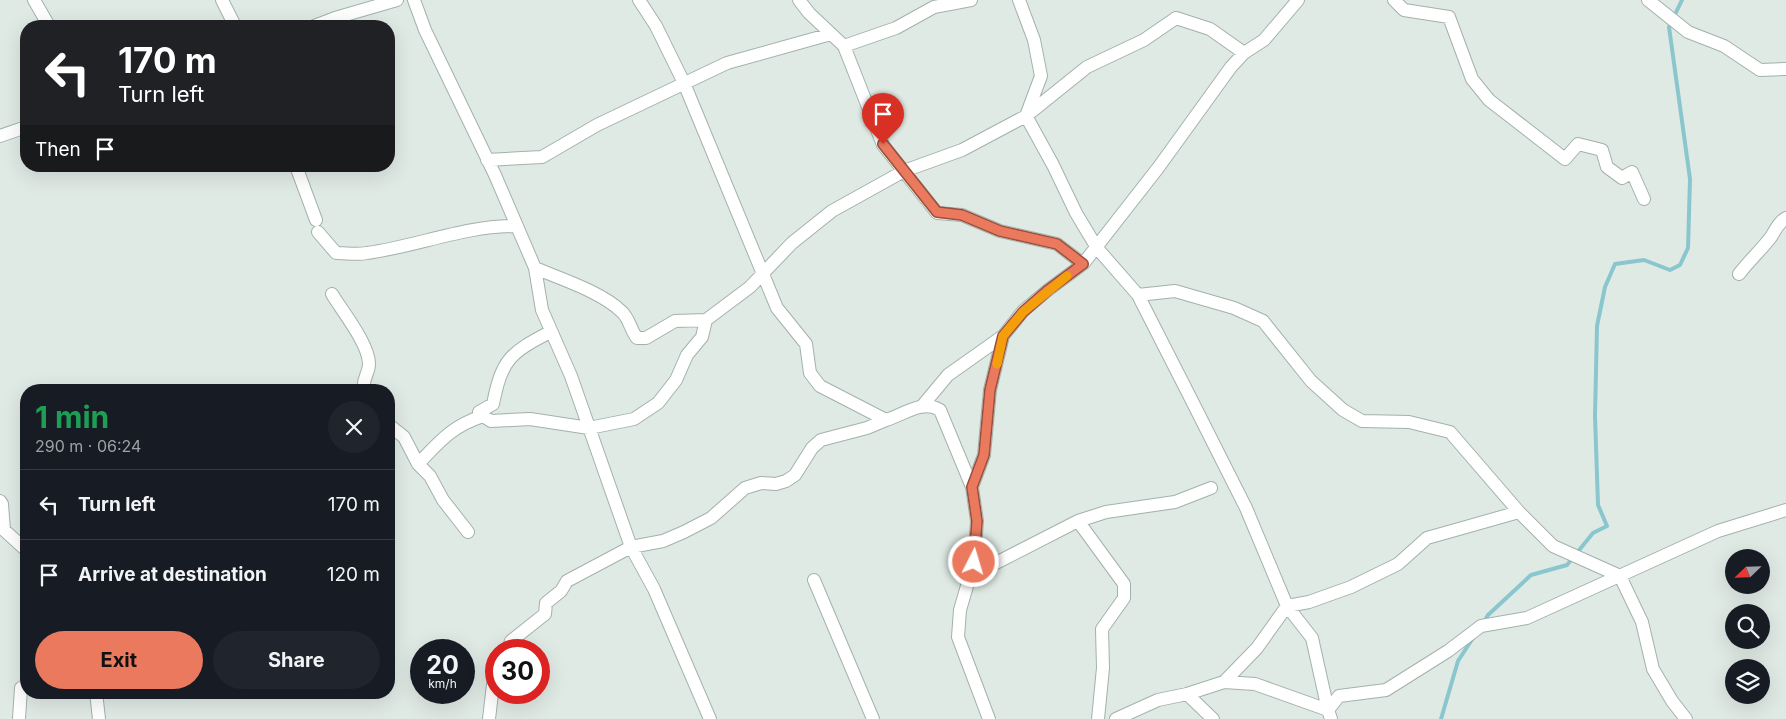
<!DOCTYPE html>
<html lang="en">
<head>
<meta charset="utf-8">
<style>
  body { margin:0; font-family:Inter,sans-serif; background:#20242c; color:#f1f3f6; height:100vh; display:flex; flex-direction:column; font-size:19px; white-space:nowrap }
  * { box-sizing:border-box; margin:0 }
  p { font-size:16px; color:#9ea1a6 }
  .icon { flex:none; width:28px; height:28px; fill:none; stroke:currentColor; stroke-width:2; stroke-linecap:round; stroke-linejoin:round }
  .map { position:relative; flex:1; overflow:hidden }
  .side { position:absolute; left:20px; top:384px; width:375px; height:315px; display:flex; flex-direction:column; background:#171b24; border-radius:20px; box-shadow:0 5px 20px #0002 }
  .side>* { flex:none }
  .top-card { position:absolute; left:20px; top:20px; width:375px; height:152px; border-radius:20px; box-shadow:0 5px 20px #0002; background:#202124; color:#fff; overflow:hidden }
  .needle { width:32px; rotate:247deg }
  .controls { position:absolute; left:1725px; top:549px; display:grid; gap:10px }
  .controls a { display:grid; place-items:center; width:45px; height:45px; border-radius:50%; background:#171b24; box-shadow:0 5px 20px #0002; font-size:25px }
  .speed { position:absolute; left:410px; top:639px; display:flex; gap:10px; font-size:25px; font-weight:700; text-align:center }
  .speed>* { display:grid; place-content:center; width:65px; height:65px; border-radius:50%; background:#171b24; box-shadow:0 5px 20px #0002; line-height:1 }
  .speed small { font-size:12px; font-weight:400 }
  .speed .limit { border:8px solid #d22; background:#fff; color:#111 }
  .pin { position:absolute; display:grid; place-items:center; width:42px; height:42px; color:#fff; margin:-51px -21px; border-radius:50% 50% 50% 0; rotate:-45deg; box-shadow:0 0 5px #0007 }
  .pin .icon { rotate:45deg }
  .me { position:absolute; width:55px; margin:-28px; rotate:5deg; stroke-linejoin:round; filter:drop-shadow(0 0 4px #0008) }
  .turn { display:flex; align-items:center; gap:18px; height:105px; padding:0 15px; font-size:22px }
  .turn .icon { width:65px; height:65px; stroke-width:2.5 }
  .turn b { display:block; font-size:35px; line-height:42px }
  .then { display:flex; align-items:center; height:48px; padding:0 15px; background:#0003; gap:10px; font-size:19px }
  .round { display:grid; place-items:center; flex:none; width:52px; height:52px; border-radius:26px; background:#20242c }
  .head { display:flex; align-items:center; justify-content:space-between; height:85px; padding:0 15px }
  h1 { font-size:30px; font-weight:700; line-height:38px; color:#1e9e55 }
  .cta { display:flex; gap:10px; margin-top:auto; padding:10px 15px }
  .cta a { flex:1; height:58px; border-radius:30px; background:#ea795d; color:#111; font-size:20px; font-weight:700; line-height:58px; text-align:center }
  .cta a+a { background:#20242c; color:#f1f3f6 }
  ul { padding:0; list-style:none }
  li { display:flex; align-items:center; gap:15px; height:70px; padding:0 15px; border-top:1px solid #363941 }
  li div { flex:1 }
  li b { display:block; font-size:19px }
  li em { font-style:normal }
  .map>svg:first-child { display:block }
  .lines { fill:none; stroke-linecap:round; stroke-linejoin:round }
  .stream { stroke:#8ac6cd; stroke-width:4 }
  .street-casing { stroke:#a3b1ac; stroke-width:14 }
  .street { stroke:#fff; stroke-width:12 }
  .route-casing { stroke:#984f3c; stroke-width:12 }
  .route { stroke:#ea795d; stroke-width:9 }
  .slow { stroke:#f59e0b; stroke-width:9 }
</style>
</head>
<body>
<div class="map">
<svg width="1786" height="719" viewBox="0 0 1786 719">
  <rect width="100%" height="100%" fill="#e0eae5"/>
  <g class="lines">
    <path class="stream" d="M 1484,622 L 1488,615 L 1531,575 L 1567,565 L 1593,533 L 1607,526 L 1598,505 L 1595,416 L 1597,326 L 1605,287 L 1615,264 L 1644,260 L 1670,270 L 1680,265 L 1688,248 L 1690,179 L 1669,27 L 1682,0
      M 1441,719 L 1458,661 L 1473,638"/>
    <defs>
      <path id="street" d="M 34,0 L 49,26
        M 222,0 L 235,26
        M 414,0 L 425,30 L 495,175 L 535,268 L 542,310 L 571,376 L 631,547 L 654,589 L 710,719
        M 639,0 L 656,26 L 684,83 L 777,308 L 806,344 L 810,373 L 820,386 L 886,420 C 903,415 923,399 940,410 L 972,487
        M 799,0 L 809,13 L 844,46 L 883,145 L 937,213 L 962,215 L 1000,231 L 1057,244 L 1083,264
        M 1019,0 L 1034,40 L 1041,76 L 1026,116 L 1053,165 L 1076,213 L 1097,248 L 1138,295 L 1189,395 L 1246,508 L 1287,606 L 1312,638 L 1328,710
        M 1394,0 L 1404,10 L 1449,17 L 1472,79 L 1489,100 L 1565,159 L 1578,144 L 1602,150 L 1607,167 L 1622,178 L 1632,172 L 1644,199
        M 1648,0 L 1688,32 L 1724,46 L 1760,70 L 1786,69
        M 314,26 L 335,18 L 397,0
        M 844,46 L 896,28 L 934,7 L 971,0
        M 0,136 L 26,127
        M 487,160 L 542,157 L 597,125 L 727,63 L 831,34
        M 296,166 L 316,220
        M 318,232 L 336,253 C 346,253 357,255 367,253 C 418,246 464,226 515,226
        M 535,268 C 561,279 602,292 622,312 C 629,318 631,331 637,338 L 646,338 L 675,321 L 706,320 L 750,287 L 792,243 L 832,211 L 904,171 L 962,150 L 1026,116 L 1087,67 L 1144,40 L 1176,18 L 1210,29 L 1244,53 L 1264,40 L 1298,0
        M 1739,274 C 1749,261 1761,250 1771,237 C 1776,229 1778,223 1786,218
        M 332,294 C 342,311 369,344 369,364 C 369,374 362,378 364,390
        M 1138,295 L 1175,291 L 1234,308 L 1263,321 L 1311,381 L 1343,410 L 1362,421 L 1409,422 L 1450,432 L 1519,512 L 1553,546 L 1620,576 L 1642,622 L 1653,669 L 1672,701 L 1686,719
        M 923,405 L 948,375 L 1003,336
        M 479,412 L 493,404 C 502,359 510,353 550,332
        M 389,425 L 404,437 L 418,464 L 430,476 L 443,500 L 468,532
        M 418,464 C 440,441 452,426 483,416 L 491,421 L 530,419 L 589,428 L 634,419 L 658,403 L 676,380 L 687,355 L 702,337 L 706,320
        M 0,501 L 2,504 L 4,530 L 26,550
        M 974,562 L 992,565 L 1078,521
        M 814,580 L 873,719
        M 508,650 L 511,641 L 545,614 L 546,603 L 561,591 L 567,581 L 631,547 L 663,541 L 684,532 L 711,518 L 745,488 L 761,483 L 776,484 L 786,481 L 795,475 L 812,448 L 821,440 L 867,428 L 886,420
        M 1224,682 L 1257,648 L 1287,606 L 1309,602 L 1351,587 L 1398,564 L 1427,538 L 1519,512
        M 96,692 L 99,719
        M 1187,694 L 1213,719
        M 1328,710 L 1339,696 L 1386,690 L 1448,651 L 1481,626 L 1527,618 L 1718,531 L 1786,510
        M 19,719 L 21,688 L 26,685
        M 489,719 L 494,676 L 496,672
        M 989,719 L 958,637 L 960,610 L 974,562 L 977,521 L 972,487 L 984,455 L 990,390 L 1003,336 L 1023,311 L 1048,290 L 1083,264 L 1158,168 L 1231,67 L 1244,53
        M 1098,719 L 1103,668 L 1102,629 L 1124,598 L 1124,584 L 1078,521 L 1106,512 L 1175,502 L 1211,488
        M 1116,719 L 1158,700 L 1187,694 L 1224,682 L 1255,684 L 1328,710 L 1331,719"/>
    </defs>
    <use href="#street" class="street-casing"/>
    <use href="#street" class="street"/>
  </g>
  <g class="lines">
    <defs>
      <path id="route" d="M 883,144 L 937,212 L 962,215 L 1000,231 L 1057,244 L 1083,264 L 1048,290 L 1023,312 L 1003,336 L 990,390 L 984,455 L 972,487 L 977,521 L 974,562"/>
    </defs>
    <use href="#route" class="route-casing"/>
    <use href="#route" class="route"/>
    <path class="slow" d="M 997,364 L 1003,336 L 1023,312 L 1067,276"/>
  </g>
</svg>
<div class="controls">
<a><svg class="needle" viewBox="-14 -14 28 28"><path d="M0-13l5 13h-10z" fill="#e53935"/><path d="M0 13l5-13h-10z" fill="#9ea1a6"/></svg></a>
<a><svg class="icon" aria-label="search" viewBox="0 0 24 24"><circle cx="10" cy="10" r="6"/><path d="M15 15l6 6"/></svg></a>
<a><svg class="icon" aria-label="layers" viewBox="0 0 24 24"><path d="M12 4l9 5-9 5-9-5zM3 14l9 5 9-5"/></svg></a>
</div>
<div class="speed"><div>20<small>km/h</small></div><div class="limit">30</div></div>
<div class="pin" style="left:883px;top:144px;background:#d93025"><svg class="icon" aria-label="arrive" viewBox="0 0 24 24"><path d="M6 21V4h12l-3 4 3 4H6"/></svg></div>
<svg class="me" style="left:974px;top:562px" viewBox="-20 -20 40 40"><circle r="17" fill="#ea795d" stroke="#fff" stroke-width="3"/><path d="M0-11L8 9 0 5-8 9z" fill="#fff"/></svg>
<div class="top-card">
<div class="turn"><svg class="icon" aria-label="left" viewBox="0 0 24 24"><path d="M17 20v-9H6M10 6l-5 5 5 5"/></svg><div><b>170 m</b>Turn left</div></div>
<div class="then">Then<svg class="icon" aria-label="arrive" viewBox="0 0 24 24"><path d="M6 21V4h12l-3 4 3 4H6"/></svg></div>
</div>
<section class="side">
<div class="head"><div><h1>1 min</h1><p>290 m · 06:24</p></div><a class="round"><svg class="icon" aria-label="close" viewBox="0 0 24 24"><path d="M6 6l12 12M18 6L6 18"/></svg></a></div>
<ul>
<li><svg class="icon" aria-label="left" viewBox="0 0 24 24"><path d="M17 20v-9H6M10 6l-5 5 5 5"/></svg><div><b>Turn left</b></div><em>170 m</em></li>
<li><svg class="icon" aria-label="arrive" viewBox="0 0 24 24"><path d="M6 21V4h12l-3 4 3 4H6"/></svg><div><b>Arrive at destination</b></div><em>120 m</em></li>
</ul>
<div class="cta"><a>Exit</a><a>Share</a></div>
</section>
</div>
</body>
</html>
